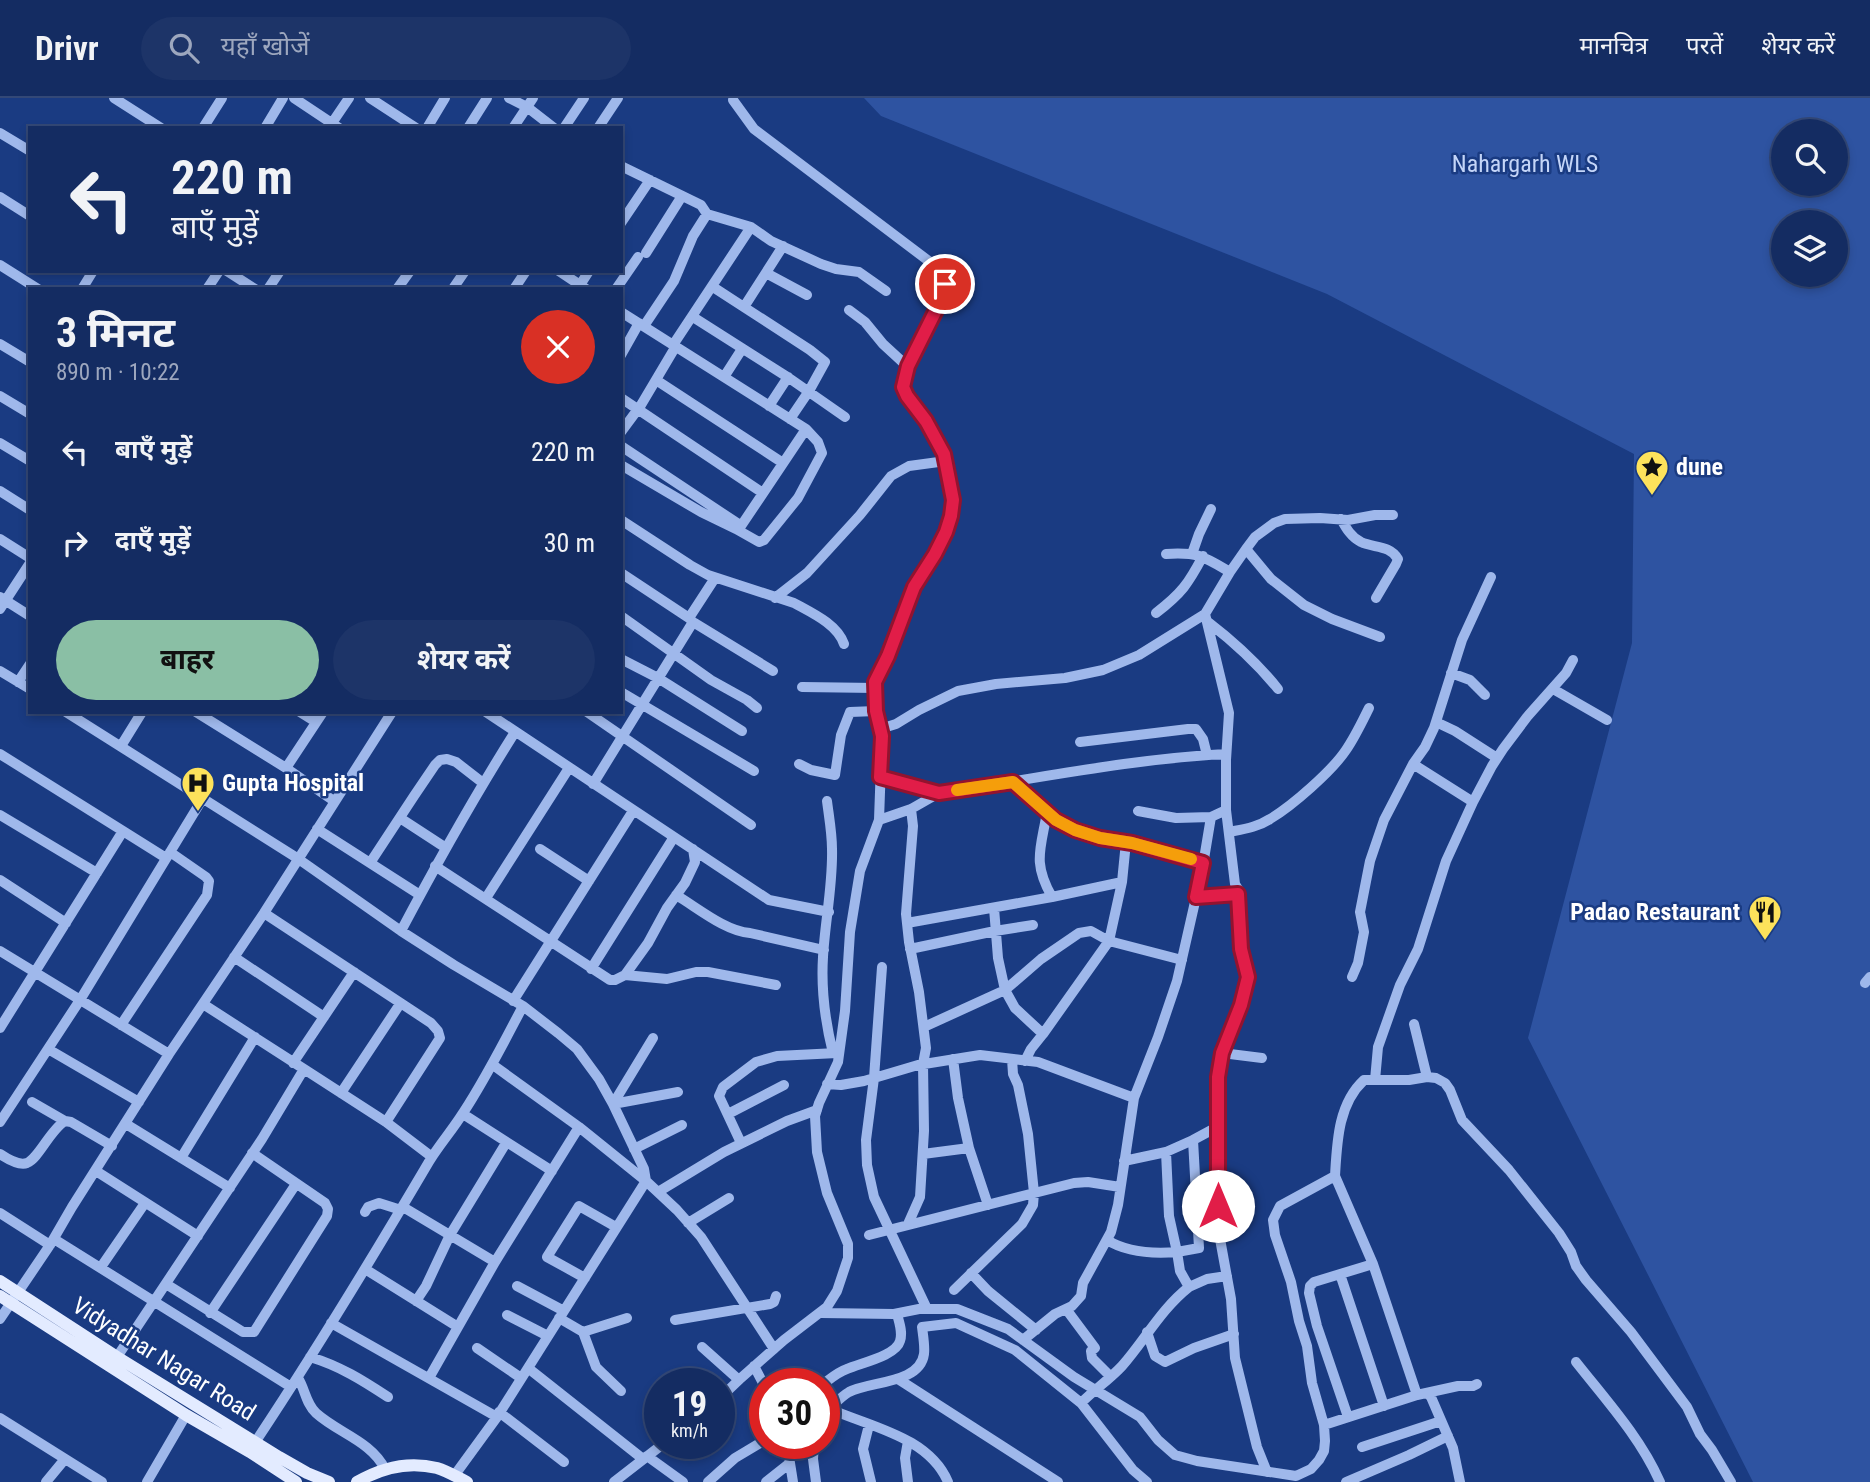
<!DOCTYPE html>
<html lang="hi">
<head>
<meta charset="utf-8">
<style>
  body { margin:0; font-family:"Roboto Condensed","Noto Sans Devanagari",sans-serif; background:#1d3468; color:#f1f3f6; height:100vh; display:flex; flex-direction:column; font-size:26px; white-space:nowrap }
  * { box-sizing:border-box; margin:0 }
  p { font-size:23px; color:#9da7be }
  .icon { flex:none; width:38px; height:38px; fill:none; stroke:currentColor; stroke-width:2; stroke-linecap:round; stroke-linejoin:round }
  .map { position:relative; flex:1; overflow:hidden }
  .details { position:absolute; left:28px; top:189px; width:595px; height:427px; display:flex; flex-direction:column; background:#142c62; border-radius:0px; box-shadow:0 4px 10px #0003,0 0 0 2px #334877 }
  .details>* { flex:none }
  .banner { position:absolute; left:28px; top:28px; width:595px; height:147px; border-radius:0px; box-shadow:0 4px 10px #0003,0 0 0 2px #334877; background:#142c62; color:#f1f3f6; overflow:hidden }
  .fabs { position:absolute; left:1771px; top:21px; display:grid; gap:14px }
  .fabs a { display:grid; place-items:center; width:77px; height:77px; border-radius:50%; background:#142c62; box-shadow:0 4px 10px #0003,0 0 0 2px #334877; font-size:35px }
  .speed { position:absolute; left:644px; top:1270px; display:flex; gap:14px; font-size:35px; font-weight:700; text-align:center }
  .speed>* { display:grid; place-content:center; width:91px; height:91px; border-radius:50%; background:#142c62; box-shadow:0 4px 10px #0003,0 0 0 2px #334877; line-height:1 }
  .speed small { font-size:18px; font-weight:400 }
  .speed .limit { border:10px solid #d22; background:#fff; color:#111 }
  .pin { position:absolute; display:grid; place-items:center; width:60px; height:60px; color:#fff; margin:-30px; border:4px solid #fff; border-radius:50%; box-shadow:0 2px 7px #0007 }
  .me { position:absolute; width:77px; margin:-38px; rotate:0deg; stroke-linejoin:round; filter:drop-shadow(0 0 5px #0008) }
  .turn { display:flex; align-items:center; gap:24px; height:147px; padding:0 28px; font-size:32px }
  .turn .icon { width:91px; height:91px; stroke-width:2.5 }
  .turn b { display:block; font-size:49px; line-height:60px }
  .round { display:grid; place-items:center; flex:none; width:74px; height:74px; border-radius:37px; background:#1d3468 }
  .headline { display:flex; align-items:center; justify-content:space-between; height:119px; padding:0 28px }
  h1 { font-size:42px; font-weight:700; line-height:52px }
  .cta { display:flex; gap:14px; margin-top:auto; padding:14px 28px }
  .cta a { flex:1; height:80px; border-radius:42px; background:#8abfa5; color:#111; font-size:28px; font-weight:700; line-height:80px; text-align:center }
  .cta a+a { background:#1d3468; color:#f1f3f6 }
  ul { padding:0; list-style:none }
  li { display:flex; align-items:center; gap:21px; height:91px; padding:0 28px }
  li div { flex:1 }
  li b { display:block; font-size:26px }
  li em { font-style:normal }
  header { display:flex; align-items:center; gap:42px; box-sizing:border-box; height:98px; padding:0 35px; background:#142c62; border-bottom:2px solid #334877 }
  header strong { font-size:33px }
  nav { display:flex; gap:38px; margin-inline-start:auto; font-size:24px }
  .search { width:490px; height:63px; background:#1d3468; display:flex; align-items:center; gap:18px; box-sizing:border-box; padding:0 24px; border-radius:38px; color:#9da7be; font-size:26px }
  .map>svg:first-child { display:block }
  .green { fill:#2e53a1; fill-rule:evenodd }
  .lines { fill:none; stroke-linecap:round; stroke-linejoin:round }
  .minor { stroke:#9fb8eb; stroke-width:10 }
  .major { stroke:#e3ebff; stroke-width:12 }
  .route-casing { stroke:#92132f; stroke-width:18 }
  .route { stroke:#e11d48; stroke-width:12 }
  .slow { stroke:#f59e0b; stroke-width:12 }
  .labels { text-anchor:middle; stroke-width:5; stroke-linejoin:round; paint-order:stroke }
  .park-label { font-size:24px; fill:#c4d5f8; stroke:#1a3b82 }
  .poi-label { font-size:24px; font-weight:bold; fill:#fff; stroke:#1a3b82; text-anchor:start }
  .street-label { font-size:24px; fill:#fff; stroke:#1a3b82 }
</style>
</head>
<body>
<header>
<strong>Drivr</strong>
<div class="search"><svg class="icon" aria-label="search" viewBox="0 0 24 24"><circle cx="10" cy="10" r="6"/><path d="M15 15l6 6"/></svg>यहाँ खोजें</div>
<nav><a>मानचित्र</a><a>परतें</a><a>शेयर करें</a></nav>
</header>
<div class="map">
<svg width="1870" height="1384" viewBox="0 0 1870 1384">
  <rect width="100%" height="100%" fill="#1a3b82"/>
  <path class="green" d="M 864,0 L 1870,0 L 1870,1384 L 1753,1384 L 1528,940 L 1632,545 L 1634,356 L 1327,196 L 881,18 ZM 1783,33 L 1836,33 L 1836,86 L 1783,86 ZM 1783,124 L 1836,124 L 1836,177 L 1783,177 Z"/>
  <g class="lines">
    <path class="minor" d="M 114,0 L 161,30
      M 294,0 L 339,30
      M 370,0 L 416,30
      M 509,0 L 527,9 L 554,30
      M 733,2 L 754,31 L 934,167 C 942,177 945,184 944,196 L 908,269
      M 332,25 L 349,0
      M 203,30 L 222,0
      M 265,30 L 283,0
      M 427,30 L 445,0
      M 468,30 L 487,0
      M 513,30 L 533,0
      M 564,30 L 584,0
      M 598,30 L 618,0
      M 0,35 L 30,53
      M 621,68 L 701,107 L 707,116 L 693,138 L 674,183 L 644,228
      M 0,99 L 30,118
      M 707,116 L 751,129
      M 621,125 L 650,82
      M 646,155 L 682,98
      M 0,167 L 38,191
      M 227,173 L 255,191
      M 559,173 L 586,191
      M 766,175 L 807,197
      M 580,187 L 589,173
      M 713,189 L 810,252 L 825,264 L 809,293 L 790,321
      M 82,191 L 93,173
      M 207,191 L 219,173
      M 268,191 L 280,173
      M 397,191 L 410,173
      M 456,191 L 454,189 L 465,173
      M 514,191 L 526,173
      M 616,191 L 638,159
      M 744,209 L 783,148
      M 621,214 L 806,331 L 741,428 L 736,431 L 701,414 L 621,367
      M 693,219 L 789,280 L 845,319
      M 0,246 L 30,264
      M 673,247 L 751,129 L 771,143 L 821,166 L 836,171 L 859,174 L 886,193
      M 621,257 L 639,225
      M 724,279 L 742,251
      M 656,282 L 783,365
      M 0,298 L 30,316
      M 621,300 L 763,395
      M 769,308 L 788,279
      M 621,334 L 641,307 L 676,248
      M 0,345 L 30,363
      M 621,348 L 740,427
      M 0,393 L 30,412
      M 1341,421 C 1346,430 1351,439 1361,444 C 1374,450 1390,447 1398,461 L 1396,466 L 1376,500
      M 621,422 L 690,467 L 708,477 L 794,505 C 812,515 837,526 844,546
      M 736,431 L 759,444 L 764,442 L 798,400 L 822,355 L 818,344 L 806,331
      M 0,441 L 30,460
      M 1246,451 L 1271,481 L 1304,507 L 1332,521 L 1380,539
      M 1166,456 C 1198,454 1203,458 1230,474
      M 1192,456 L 1199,436 L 1211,411
      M 0,499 L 30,518
      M 775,500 L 807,475 L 860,417 L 891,378 L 909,368 L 946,363
      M 0,511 L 30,465
      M 1156,515 C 1182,495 1188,486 1203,458
      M 621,518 L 711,582 L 747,602 L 757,610
      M 689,520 L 715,480
      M 693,524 L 773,573
      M 1208,524 C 1234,544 1258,566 1278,591
      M 621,561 L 658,580 L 742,633
      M 0,573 L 30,591
      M 1451,575 L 1470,582 L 1485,597
      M 18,584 L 30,566
      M 802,589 L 876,590
      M 1553,591 L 1607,622
      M 621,594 L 754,673
      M 66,614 L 297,760 L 401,833 L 454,867 L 523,908 L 558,935 L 577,951 L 599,981 L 613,1006 L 644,1071 L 646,1083 L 497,1319 L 454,1378
      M 196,614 L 286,670 L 334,703
      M 300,614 L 316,624
      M 486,614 L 769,802 L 829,814
      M 587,614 L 751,727
      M 1436,624 L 1455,633 L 1497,660
      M 880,631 L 896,626 L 919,612 L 958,593 L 996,586 L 1065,580 L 1103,572 L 1139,557 L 1205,516 L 1230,474 L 1246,451 L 1255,439 L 1274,425 L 1285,421 L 1320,420 L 1348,422 L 1375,417 L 1393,417
      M 1080,644 L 1188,631 L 1196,631 L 1203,641 L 1207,657
      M 121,648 L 142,614
      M 0,656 L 123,733
      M 799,666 L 811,672 L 835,677 L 841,637 L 850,614 L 876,613
      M 1413,666 L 1473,704
      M 286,670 L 323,614
      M 1013,684 L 1056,722 L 1075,732 L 1100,740 L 1132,745 L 1203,765
      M 593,686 L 693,524 L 689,520 L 621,475
      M 939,695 C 1035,681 1130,661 1226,656
      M 827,703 C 829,719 832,735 832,751 C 833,787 825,823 823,859 C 821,891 825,923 833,955
      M 1226,712 L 1235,786 L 1238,791 L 1241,851 L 1248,879 L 1241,907 L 1222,955 L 1218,979 L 1218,1130 L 1231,1201 L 1235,1260 L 1257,1349 L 1267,1374
      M 1138,713 L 1176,720 L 1211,719
      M 1047,714 C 1041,751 1032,764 1052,799
      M 0,717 L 97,775
      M 400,720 L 446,750
      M 879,722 L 911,711 L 939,695 L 880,679
      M 317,731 L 420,797
      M 1229,734 C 1244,731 1258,729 1270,721 C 1292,708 1332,673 1346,652 C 1355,639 1362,624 1369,610
      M 540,751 L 589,783
      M 370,765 L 414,698 L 435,667 L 440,662 L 447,661 L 456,664 L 483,685
      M 435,768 L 610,882 L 615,882 L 625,877 L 648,845 L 667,810 L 685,785 L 695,764 L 693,751
      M 0,782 L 66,825
      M 676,797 C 698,810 725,833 750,835 L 824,852
      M 1197,799 L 1238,796
      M 486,800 L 569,670
      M 264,815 L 431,925 L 438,933 L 440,940 L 386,1024
      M 907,825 L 1052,799 L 1122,784 L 1126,744
      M 401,833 C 437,765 474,699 515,634
      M 910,851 L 995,833 L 1033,827
      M 0,853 L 169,956
      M 234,859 L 324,919
      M 882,869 L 874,980 L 866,1042 L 867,1067 L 874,1099 L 927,1211
      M 591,871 L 674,739
      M 625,877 L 667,881 L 696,874 L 708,874 L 776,887
      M 1352,879 L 1358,865 L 1364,834 L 1360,814 L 1370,763 L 1384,722 L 1413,666 L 1425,649 L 1434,630 L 1462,542 L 1491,479
      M 1865,885 L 1870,879
      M 513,903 L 633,713
      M 203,906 L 304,971
      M 1414,926 L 1427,979
      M 121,927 L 207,797 L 209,783 L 206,779 L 170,754
      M 924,929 L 1005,892 L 998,860 L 994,810
      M 0,930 L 123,733 L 166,760
      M 1043,936 L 1015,910 L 1005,892 L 1041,861 L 1079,835 L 1091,833 L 1109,843 L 1182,862
      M 653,940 L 613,1006 L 678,994
      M 48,951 L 139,1004
      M 1222,955 L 1262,960
      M 953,961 L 958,1000 L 969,1050
      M 1025,963 L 1031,951 L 1043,936 L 1109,843 L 1122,784
      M 293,965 L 354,874
      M 493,967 L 579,1029 L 646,1083 L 677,1112 L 701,1139 L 774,1251
      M 1375,982 L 1378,949 L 1400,887 L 1418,851 L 1446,763 L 1473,704 L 1492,668 L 1503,651 L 1527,619 L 1566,575 L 1573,562
      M 827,986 L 841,987 L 864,983 L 918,967 L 980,957 L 1038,964 L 1134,1000
      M 341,995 L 400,906
      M 32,1004 L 65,1023
      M 463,1016 L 552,1073
      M 728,1016 L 784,987
      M 0,1024 L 80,902 L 203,700
      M 126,1026 L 230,1090
      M 1193,1042 L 1199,1150 L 1177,1154 L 1169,1118 L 1166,1054 Z
      M 1193,1042 L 1219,1028
      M 741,1045 L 719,998 L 723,989 L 756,964 L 777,958 L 837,955
      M 634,1051 L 682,1027
      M 0,1056 C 6,1060 19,1068 27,1065 C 39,1060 50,1032 65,1023 L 71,1024 L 112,1048
      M 923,1056 L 969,1050 L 988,1107
      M 181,1060 L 255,939
      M 1124,1063 L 1166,1054
      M 96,1073 L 198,1138
      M 1335,1078 C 1337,1044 1338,1006 1364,982 L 1409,982 L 1427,979 L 1436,980 L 1445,985 L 1450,992 L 1462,1022 L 1509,1072 L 1559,1135 L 1571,1154 L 1576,1168 L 1586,1182 L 1631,1234 L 1687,1309 L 1700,1336 L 1712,1352 L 1731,1384
      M 658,1094 L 724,1054 L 787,1023 L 817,1012
      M 403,1109 L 495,1164
      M 365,1114 L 368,1109 L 379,1105 L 401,1112
      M 0,1115 L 50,1147
      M 688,1125 L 729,1100
      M 908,1126 L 920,1099 L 924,1033 L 923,966 L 926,950 L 919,894 L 909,844 L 906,816 L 913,728 L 911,711
      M 869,1137 L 1074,1085 L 1088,1084 L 1120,1089
      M 54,1141 L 291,1289
      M 101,1169 L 145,1105
      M 365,1171 L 458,1229
      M 971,1175 L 988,1193 L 1036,1232
      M 1340,1176 L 1384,1308
      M 585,1180 L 547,1159 L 579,1108 L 616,1129
      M 166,1186 L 243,1234 L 254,1234 L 327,1118 L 328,1111 L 325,1105 L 252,1055
      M 517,1188 L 564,1213
      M 1189,1189 L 1207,1181 L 1227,1178
      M 954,1192 L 1022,1126 L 1033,1107 L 1034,1095 L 1028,1036 L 1018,987 L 1013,976 L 1012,961
      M 416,1203 L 426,1188 L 450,1137 L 506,1045
      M 1066,1211 L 1095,1250 L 1091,1253 L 1092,1260 L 1110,1278
      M 210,1215 L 296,1086
      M 821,1215 L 894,1216 L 919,1211 L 957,1211 L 1008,1231 L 1074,1279 L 1140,1319 L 1158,1342 L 1175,1357 L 1197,1363 L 1296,1378 L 1311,1371 L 1319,1362 L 1324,1353 L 1325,1343 L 1324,1327 L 1312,1285 L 1307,1248 L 1299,1223 L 1291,1184 L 1275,1137 L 1273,1122 L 1280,1108 L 1335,1078 L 1373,1166 L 1417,1297
      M 507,1217 L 548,1238
      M 559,1220 L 583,1234 L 596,1269 L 621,1293
      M 0,1221 L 50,1147 L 72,1109 L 169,956 L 264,815 L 392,614
      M 675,1222 L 770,1206 L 774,1204 L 776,1198
      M 331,1225 L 497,1319
      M 583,1234 L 627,1220
      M 1147,1234 L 1155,1258 L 1165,1264 L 1194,1250 L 1234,1236
      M 1023,1242 L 1055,1216 L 1072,1208 L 1081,1198 L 1083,1185 L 1111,1134 L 1118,1107 L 1134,1000 L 1158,939 L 1177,883 L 1202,773 L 1211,719 L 1226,712 L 1226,662 L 1229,615 L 1205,516
      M 702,1249 L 739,1282
      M 477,1250 L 521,1280
      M 117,1259 L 262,1041 L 304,971 L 386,1024 L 432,1059
      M 310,1259 C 340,1268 362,1282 388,1299
      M 1576,1264 C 1606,1302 1640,1339 1660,1384
      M 754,1268 L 765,1289
      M 528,1270 L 643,1361
      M 298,1280 C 305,1291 306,1306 316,1315 C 338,1335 371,1343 385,1371
      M 429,1280 L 495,1164 L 579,1029
      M 898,1281 L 1058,1384
      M 823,1286 C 830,1281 838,1274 847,1271 C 860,1265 896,1258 900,1243 C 903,1234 899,1224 897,1216
      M 1427,1295 L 1431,1299 L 1453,1350 L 1460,1384
      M 719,1301 L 741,1280 L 784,1242 L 827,1209 L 837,1193 L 848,1160 L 848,1146 L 827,1095 L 817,1054 L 815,1018 L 819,1005 L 838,964 L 845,913 L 850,834 L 860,773 L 879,722 L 882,638 L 876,613 L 875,584 L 888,558 L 914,489 L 935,456 L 946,434 L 951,418 L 953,402 L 944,356 L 926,323 L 907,298 L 903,289 L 908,269 L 883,246 L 865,224 L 849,212
      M 1081,1305 C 1094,1292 1110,1281 1122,1268 C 1145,1242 1161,1211 1189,1189 L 1180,1173 L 1177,1154 C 1153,1156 1128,1155 1107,1142
      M 830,1311 C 871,1329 929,1339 948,1384
      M 499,1314 L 564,1364
      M 824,1316 C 832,1309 840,1299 849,1294 C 870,1283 920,1286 924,1256 C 925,1248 923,1237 922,1229 L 956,1225 L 1015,1252 L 1081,1305 L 1133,1372 L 1147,1384
      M 1348,1319 L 1317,1228 L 1309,1195 L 1310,1188 L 1314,1184 L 1373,1166
      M 0,1320 L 102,1384
      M 869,1327 L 863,1351 L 871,1384
      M 1324,1327 L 1417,1297 L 1458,1288 L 1473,1288 L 1477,1286
      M 256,1343 C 317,1251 374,1157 430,1062 C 440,1046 453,1031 463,1015 C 486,980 504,944 523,908
      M 908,1343 L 905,1360 L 908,1384
      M 787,1346 L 793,1384
      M 814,1346 L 813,1361 L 816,1384
      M 1362,1349 L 1441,1323
      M 647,1358 L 683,1384
      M 46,1384 L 65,1361
      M 147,1384 L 186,1317
      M 614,1384 L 663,1346
      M 708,1384 L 735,1360 L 765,1342
      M 766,1384 L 790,1365
      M 1346,1384 L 1409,1357 L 1448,1338"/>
    <path class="major" d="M 0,1183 L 117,1259 L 279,1359 L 307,1375 L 329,1384
      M 0,1198 L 186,1317 L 250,1354 L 296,1384
      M 357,1384 C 381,1370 409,1363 437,1370 C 447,1373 457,1379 467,1384"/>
  </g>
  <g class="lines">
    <defs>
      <path id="route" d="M 945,186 L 944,196 L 908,268 L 903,289 L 907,298 L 926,323 L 944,356 L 953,402 L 951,418 L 946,434 L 935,456 L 914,489 L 888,558 L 875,584 L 876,613 L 882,638 L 880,679 L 939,695 L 1013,684 L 1056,722 L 1075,732 L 1100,740 L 1132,745 L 1203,765 L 1196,799 L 1238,796 L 1241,851 L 1248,879 L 1241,907 L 1222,955 L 1218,979 L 1218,1108"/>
    </defs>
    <use href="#route" class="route-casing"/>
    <use href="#route" class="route"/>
    <path class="slow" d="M 957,692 L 1013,684 L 1056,722 L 1075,732 L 1100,740 L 1132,745 L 1191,761"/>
  </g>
  <defs>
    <symbol id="sight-pin" viewBox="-11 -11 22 30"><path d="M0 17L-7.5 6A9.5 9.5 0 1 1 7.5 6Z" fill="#fde25b" stroke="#1a3b82"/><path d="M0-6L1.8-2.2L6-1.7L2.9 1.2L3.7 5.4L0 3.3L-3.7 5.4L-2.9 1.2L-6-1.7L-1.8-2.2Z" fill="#111"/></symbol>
    <symbol id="hospital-pin" viewBox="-11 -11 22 30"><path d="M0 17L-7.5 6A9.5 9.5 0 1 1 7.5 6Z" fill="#fde25b" stroke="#1a3b82"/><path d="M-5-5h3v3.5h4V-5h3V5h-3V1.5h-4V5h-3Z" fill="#111"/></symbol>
    <symbol id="restaurant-pin" viewBox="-11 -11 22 30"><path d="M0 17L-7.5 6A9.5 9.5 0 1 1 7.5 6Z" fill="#fde25b" stroke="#1a3b82"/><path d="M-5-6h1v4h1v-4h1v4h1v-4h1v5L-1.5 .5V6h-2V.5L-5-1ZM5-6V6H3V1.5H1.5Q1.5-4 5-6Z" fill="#111"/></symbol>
  </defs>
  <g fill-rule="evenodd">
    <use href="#sight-pin" x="1633" y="350" width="38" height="52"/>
    <use href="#hospital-pin" x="179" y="666" width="38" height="52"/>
    <use href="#restaurant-pin" x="1746" y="795" width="38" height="52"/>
  </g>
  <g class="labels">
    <g class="park-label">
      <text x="1525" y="74">Nahargarh WLS</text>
    </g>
    <g class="poi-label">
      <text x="1676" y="377">dune</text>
      <text x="222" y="693">Gupta Hospital</text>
      <text x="1740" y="822" text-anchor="end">Padao Restaurant</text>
    </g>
    <g class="street-label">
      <text transform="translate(164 1261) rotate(32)" y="8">Vidyadhar Nagar Road</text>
    </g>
  </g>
</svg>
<div class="fabs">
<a><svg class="icon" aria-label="search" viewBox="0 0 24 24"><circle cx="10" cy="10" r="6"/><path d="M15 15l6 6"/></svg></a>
<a><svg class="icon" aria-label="layers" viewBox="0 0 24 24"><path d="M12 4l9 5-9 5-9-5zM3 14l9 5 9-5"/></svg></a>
</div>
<div class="speed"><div>19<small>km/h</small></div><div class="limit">30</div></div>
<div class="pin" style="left:945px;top:186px;background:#d93025"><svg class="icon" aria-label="arrive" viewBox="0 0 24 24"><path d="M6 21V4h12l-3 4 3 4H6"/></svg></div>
<svg class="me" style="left:1218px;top:1108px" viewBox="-20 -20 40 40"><circle r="19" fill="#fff"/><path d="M0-13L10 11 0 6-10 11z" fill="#e11d48"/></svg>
<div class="banner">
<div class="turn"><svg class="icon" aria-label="left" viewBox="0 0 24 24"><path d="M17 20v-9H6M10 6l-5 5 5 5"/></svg><div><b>220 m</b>बाएँ मुड़ें</div></div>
</div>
<section class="details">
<div class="headline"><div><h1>3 मिनट</h1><p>890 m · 10:22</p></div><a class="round" style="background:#d93025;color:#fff"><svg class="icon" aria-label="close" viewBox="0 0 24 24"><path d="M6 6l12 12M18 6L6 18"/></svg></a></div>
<ul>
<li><svg class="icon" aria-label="left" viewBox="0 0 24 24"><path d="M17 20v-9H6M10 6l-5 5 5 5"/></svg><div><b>बाएँ मुड़ें</b></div><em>220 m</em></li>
<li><svg class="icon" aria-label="right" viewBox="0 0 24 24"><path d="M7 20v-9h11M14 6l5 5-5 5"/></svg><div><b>दाएँ मुड़ें</b></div><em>30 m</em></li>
</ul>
<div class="cta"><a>बाहर</a><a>शेयर करें</a></div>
</section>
</div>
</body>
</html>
